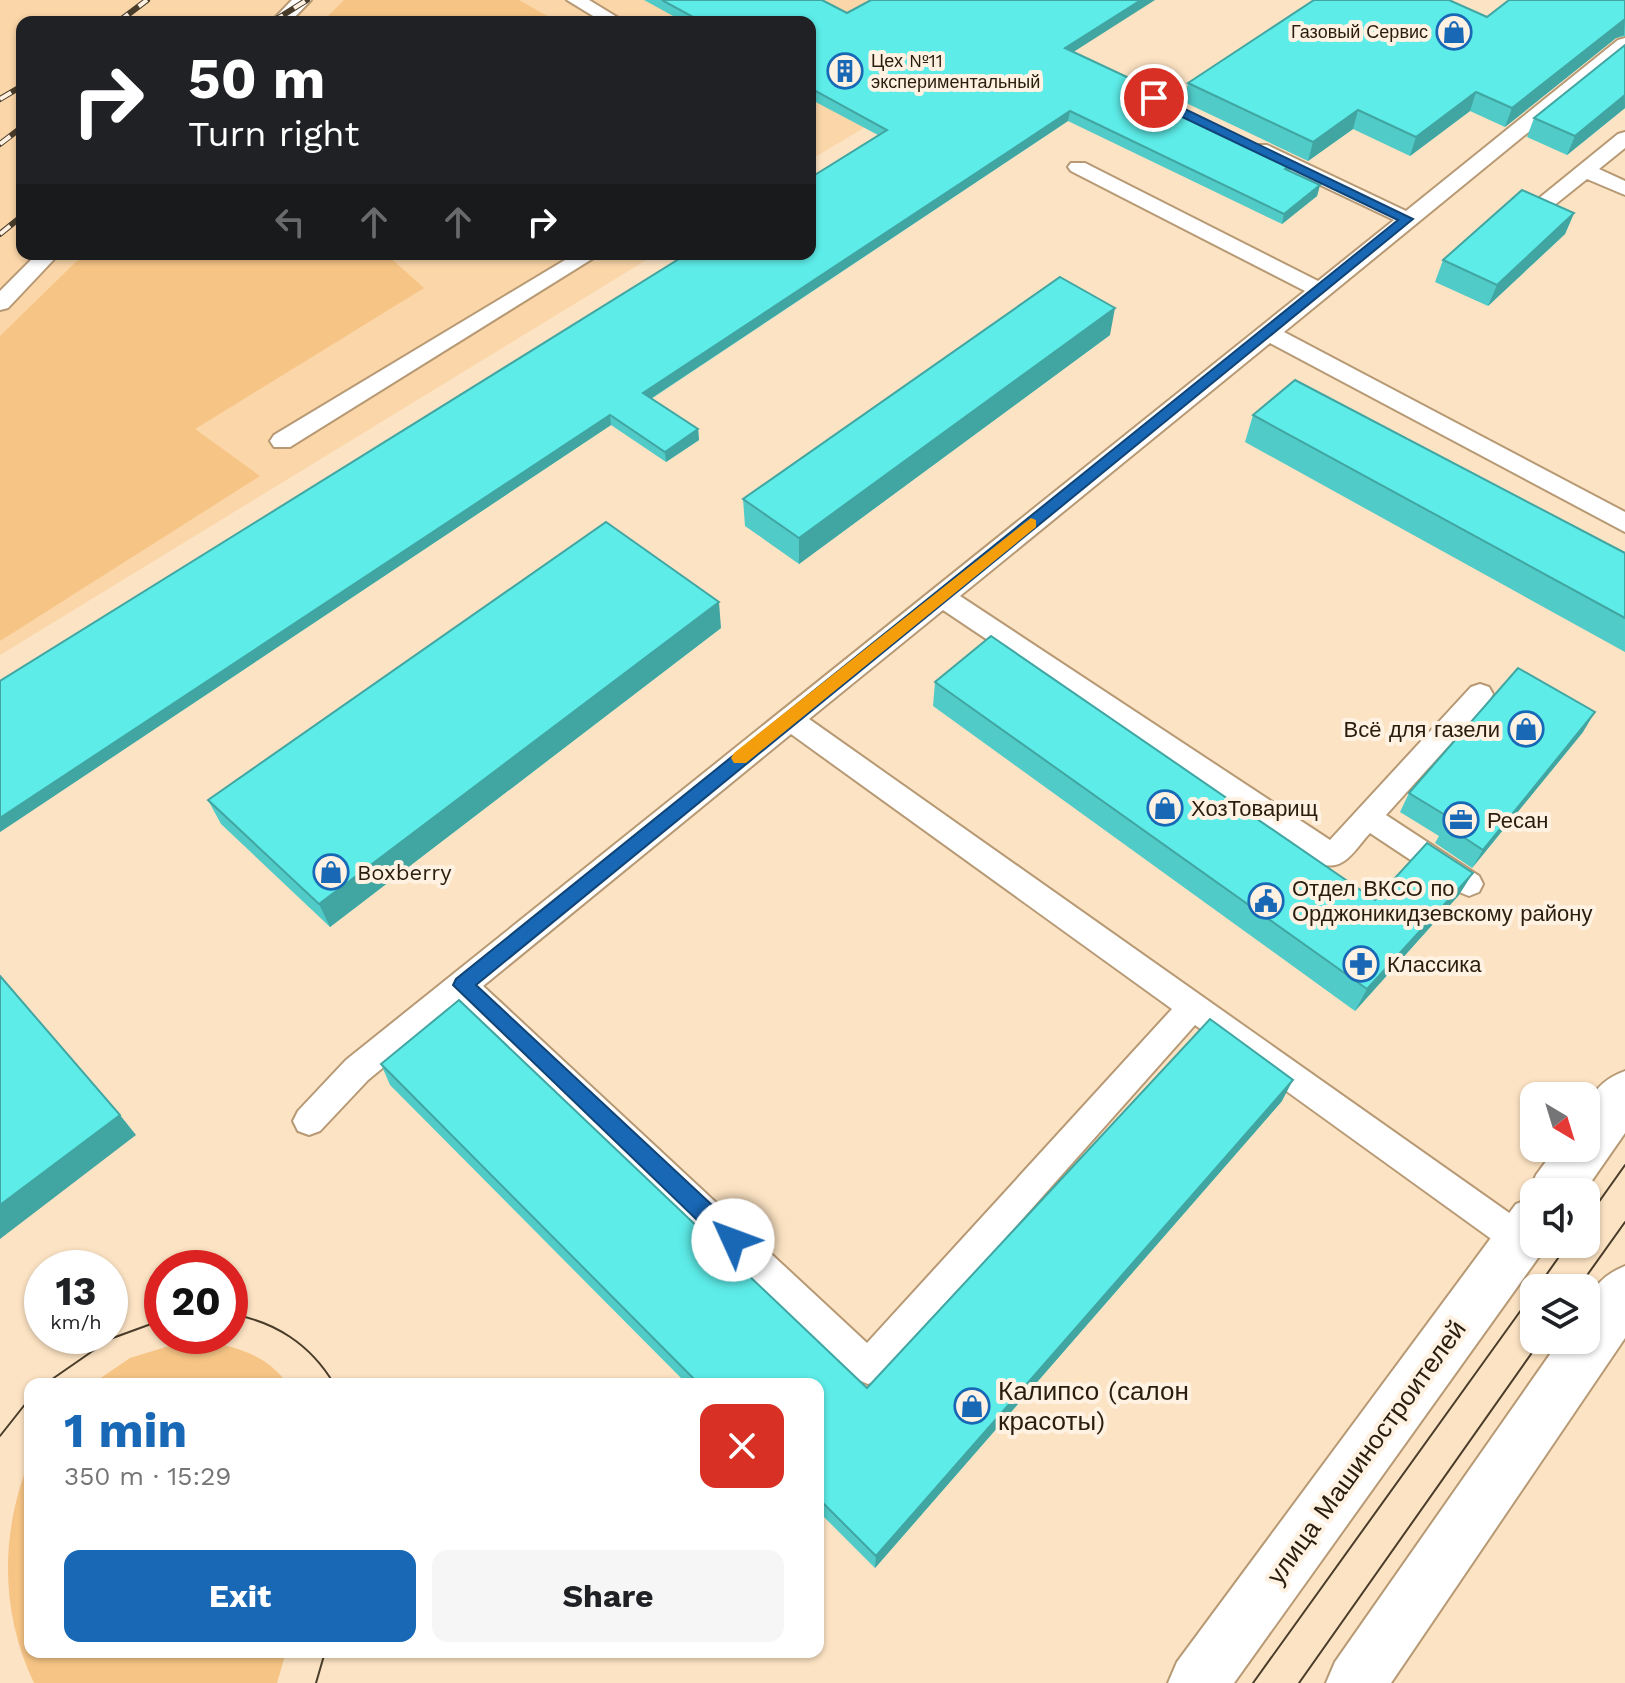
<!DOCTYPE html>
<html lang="en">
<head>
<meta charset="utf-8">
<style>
  body { margin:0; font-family:"Work Sans",sans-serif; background:#f6f6f6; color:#202124; height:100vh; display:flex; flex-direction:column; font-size:30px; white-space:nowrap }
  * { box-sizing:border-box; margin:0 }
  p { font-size:26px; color:#757577 }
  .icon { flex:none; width:44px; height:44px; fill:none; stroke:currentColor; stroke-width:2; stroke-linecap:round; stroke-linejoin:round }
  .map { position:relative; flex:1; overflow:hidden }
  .sheet { position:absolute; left:24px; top:1378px; width:800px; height:280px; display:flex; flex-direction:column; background:#fff; border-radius:16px; box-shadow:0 2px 6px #0004 }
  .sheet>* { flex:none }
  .hud { position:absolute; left:16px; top:16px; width:800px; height:244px; border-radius:16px; box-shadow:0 2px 6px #0004; background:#202124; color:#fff; overflow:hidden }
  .needle { width:52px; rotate:142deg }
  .buttons { position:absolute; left:1520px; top:1082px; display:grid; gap:16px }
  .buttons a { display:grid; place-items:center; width:80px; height:80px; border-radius:16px; background:#fff; box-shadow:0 2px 6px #0004; font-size:40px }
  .speed { position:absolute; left:24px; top:1250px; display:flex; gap:16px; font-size:40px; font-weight:700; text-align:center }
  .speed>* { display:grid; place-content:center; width:104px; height:104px; border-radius:50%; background:#fff; box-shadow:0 2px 6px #0004; line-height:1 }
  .speed small { font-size:20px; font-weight:400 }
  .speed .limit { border:12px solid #d22; background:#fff; color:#111 }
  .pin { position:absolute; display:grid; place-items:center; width:68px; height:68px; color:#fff; margin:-34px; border:4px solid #fff; border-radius:50%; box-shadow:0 2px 8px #0007 }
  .me { position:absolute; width:88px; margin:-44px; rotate:313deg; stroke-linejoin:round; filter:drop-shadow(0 0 6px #0008) }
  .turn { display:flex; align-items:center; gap:28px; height:168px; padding:0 40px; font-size:36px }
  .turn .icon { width:104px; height:104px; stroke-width:2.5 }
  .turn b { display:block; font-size:56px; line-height:68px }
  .lanes { display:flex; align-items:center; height:76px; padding:0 40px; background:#0003; justify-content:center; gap:40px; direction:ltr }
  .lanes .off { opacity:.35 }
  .round { display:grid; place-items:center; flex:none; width:84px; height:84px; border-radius:16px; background:#f6f6f6 }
  .head { display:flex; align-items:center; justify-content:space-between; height:136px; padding:0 40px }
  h1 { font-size:48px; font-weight:700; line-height:60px; color:#1868b6 }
  .primary-button { display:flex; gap:16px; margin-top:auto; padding:16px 40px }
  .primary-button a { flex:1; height:92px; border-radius:16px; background:#1868b6; color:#fff; font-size:32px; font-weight:700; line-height:92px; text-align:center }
  .primary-button a+a { background:#f6f6f6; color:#202124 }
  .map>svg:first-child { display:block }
  .built { fill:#fbd6a8 }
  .green { fill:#f6c485 }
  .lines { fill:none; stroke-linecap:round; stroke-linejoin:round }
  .service-casing { stroke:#b79974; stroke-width:4 }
  .secondary-casing { stroke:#b79974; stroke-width:4 }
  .service { fill:#fff; fill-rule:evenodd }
  .secondary { fill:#fff; fill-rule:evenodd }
  .tram { stroke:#493c2a; stroke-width:2 }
  .rail-casing { stroke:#493c2a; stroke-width:6 }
  .rail { stroke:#fff2e3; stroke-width:4; stroke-dasharray:13; stroke-linecap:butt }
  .wall { fill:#50cbc8 }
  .shaded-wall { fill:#41a5a2 }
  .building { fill:#5dece8; stroke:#41a5a2; stroke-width:2 }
  .route { fill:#1868b6; stroke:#104476; stroke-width:2 }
  .slow { fill:#f59e0b }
  .labels { text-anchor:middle; stroke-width:8; stroke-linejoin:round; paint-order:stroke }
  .far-poi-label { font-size:18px; fill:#281d0e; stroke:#fff2e3; text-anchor:end }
  .poi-label { font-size:22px; fill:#281d0e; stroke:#fff2e3; text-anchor:start }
  .near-poi-label { font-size:26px; fill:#281d0e; stroke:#fff2e3; text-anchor:start }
  .near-street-label { font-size:26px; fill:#281d0e; stroke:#fff2e3 }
</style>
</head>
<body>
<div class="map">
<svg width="1625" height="1683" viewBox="0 0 1625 1683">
  <rect width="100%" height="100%" fill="#fce3c3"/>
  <path class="built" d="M 0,0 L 1078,0 L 810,160 L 810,22 L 22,22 L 22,254 L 656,254 L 0,655 Z"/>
  <path class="green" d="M 344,0 L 519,0 L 558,22 L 322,22 Z
    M 84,254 L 386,254 L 424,288 L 195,429 L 260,476 L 0,641 L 0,336 Z
    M 205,1340 C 240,1349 265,1354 288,1384 L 92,1384 L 130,1358 L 169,1346 Z
    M 30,1459 L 30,1652 L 286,1652 L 277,1683 L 34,1683 C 0,1611 0,1533 30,1459 Z"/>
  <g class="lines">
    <defs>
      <path id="service" d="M 292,0 L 311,0 L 290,22 L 271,22 Z
        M 567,0 L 589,0 L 625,22 L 603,22 Z
        M 1625,38 L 1625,53 L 1284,332 L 1625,512 L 1625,532 L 1270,343 L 960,596 L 1330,840 L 1471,687 L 1480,684 L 1489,687 L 1493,694 L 1489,701 L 1386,815 L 1479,876 L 1483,884 L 1479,892 L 1469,896 L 1459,892 L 1370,833 C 1356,848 1344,872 1322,864 L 943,610 L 809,719 L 1532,1229 L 1535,1244 L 1532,1251 L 1520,1256 L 1508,1251 L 1195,1025 L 880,1379 L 868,1384 L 856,1379 L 461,1003 L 368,1080 L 320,1131 L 309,1135 L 298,1131 L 293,1121 L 298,1111 L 346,1060 L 1305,291 L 1071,171 L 1068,167 L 1071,163 L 1085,163 L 1318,281 L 1394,220 L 1253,153 L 1250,149 L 1253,145 L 1267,145 L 1406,211 L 1618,40 ZM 791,734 L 1172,1009 L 867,1343 L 483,986 Z
        M 1625,132 L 1625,148 L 1599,169 L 1625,181 L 1625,195 L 1587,179 L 1552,207 L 1538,207 L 1535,203 L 1538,199 L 1618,134 Z
        M 37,254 L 59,254 L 8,308 L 0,310 L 0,291 Z
        M 575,254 L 600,254 L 290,447 L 274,447 L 270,441 L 274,435 Z"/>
      <path id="secondary" d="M 1625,1071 L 1625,1133 L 1584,1192 L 1534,1192 L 1534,1244 L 1548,1244 L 1234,1683 L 1168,1683 L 1177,1662 L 1516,1204 L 1531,1198 L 1529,1192 L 1536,1175 L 1556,1148 L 1586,1148 C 1586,1111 1585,1086 1625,1071 Z
        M 1625,1266 L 1625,1338 L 1391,1683 L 1326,1683 L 1335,1662 L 1560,1340 L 1586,1340 C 1586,1304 1588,1281 1625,1266 Z"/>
    </defs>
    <use href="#service" class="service-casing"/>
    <use href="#secondary" class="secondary-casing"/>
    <use href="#service" class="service"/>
    <use href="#secondary" class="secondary"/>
    <path class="tram" d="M 1586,1220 L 1625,1165
      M 1537,1288 L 1568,1244
      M 1578,1288 L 1625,1222
      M 230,1314 C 275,1321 311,1345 334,1384
      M 45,1384 L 110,1339 L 162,1320
      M 0,1436 L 30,1398
      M 316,1683 L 325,1652
      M 1253,1683 L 1534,1292
      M 1299,1683 L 1541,1340"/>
    <defs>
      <path id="rail" d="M 118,22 L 147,0
        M 272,22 L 307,0
        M 0,99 L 22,86
        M 0,144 L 22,127
        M 0,234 L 22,216"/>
    </defs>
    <use href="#rail" class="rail-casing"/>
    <use href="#rail" class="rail"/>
  </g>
  <path class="wall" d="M 644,0 L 822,0 L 847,13 L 1073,52 L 1148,94 L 1292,163 L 1290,171 L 1320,185 L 1317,196 L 1282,224 L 1068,121 L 651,399 L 698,429 L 699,440 L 666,462 L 611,425 L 0,832 L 0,681 L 878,135 L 810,99 L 810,22 L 684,22 Z
    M 1625,0 L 1625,36 L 1616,38 L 1505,127 L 1470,111 L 1410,156 L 1353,129 L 1308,161 L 1184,102 L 1188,83 L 1487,17 Z
    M 1625,45 L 1625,108 L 1567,155 L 1527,137 L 1534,118 Z
    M 1574,213 L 1565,234 L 1488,306 L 1435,282 L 1443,260 Z
    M 1110,335 L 799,564 L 745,526 L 743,499 Z
    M 1253,415 L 1625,553 L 1625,652 L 1245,442 Z
    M 721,628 L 330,927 L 221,824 L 208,800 Z
    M 935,682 L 1375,900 L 1459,895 L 1355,1011 L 933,706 Z
    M 1583,732 L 1472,868 L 1435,843 L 1439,836 L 1400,812 L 1409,793 Z
    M 381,1064 L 867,1388 L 1282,1101 L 875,1568 L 818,1511 L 818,1384 L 687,1384 L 390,1085 Z"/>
  <path class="shaded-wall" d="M 1141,0 L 1155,0 L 1064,58 L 1065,48 Z
    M 1625,19 L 1624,35 L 1616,38 L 1505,127 L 1512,108 Z
    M 1476,92 L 1470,111 L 1410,156 L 1416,137 Z
    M 1625,95 L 1625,108 L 1567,155 L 1575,136 Z
    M 1358,110 L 1353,129 L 1308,161 L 1313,142 Z
    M 1070,111 L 1068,121 L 644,403 L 643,393 Z
    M 1320,185 L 1317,196 L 1282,224 L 1284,214 Z
    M 1574,213 L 1565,234 L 1488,306 L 1497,285 Z
    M 1115,308 L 1110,335 L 799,564 L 799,538 Z
    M 610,415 L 611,425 L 0,832 L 0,818 Z
    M 698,429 L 699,440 L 666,462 L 665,452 Z
    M 719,602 L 721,628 L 330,927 L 319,904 Z
    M 1595,712 L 1583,732 L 1472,868 L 1483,850 Z
    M 1473,873 L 1459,895 L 1355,1011 L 1367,989 Z
    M 1293,1080 L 1282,1101 L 875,1568 L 876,1556 Z
    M 120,1115 L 136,1135 L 0,1239 L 0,1205 Z"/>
  <path class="building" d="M 662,0 L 822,0 L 847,13 L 871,0 L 1141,0 L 1065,48 L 1144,85 L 1148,94 L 1292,163 L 1285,169 L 1320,185 L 1284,214 L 1070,111 L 643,393 L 698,429 L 665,452 L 610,415 L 0,818 L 0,681 L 687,254 L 810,254 L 810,178 L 887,130 L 810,88 L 810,22 L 702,22 Z
    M 1314,0 L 1449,0 L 1487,17 L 1509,0 L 1625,0 L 1625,19 L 1512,108 L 1476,92 L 1416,137 L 1358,110 L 1313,142 L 1188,83 Z
    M 1625,45 L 1625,95 L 1575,136 L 1534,118 Z
    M 1522,190 L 1574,213 L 1497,285 L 1443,260 Z
    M 1060,277 L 1115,308 L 799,538 L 743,499 Z
    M 1295,380 L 1625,553 L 1625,618 L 1253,415 Z
    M 606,522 L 719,602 L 319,904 L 208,800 Z
    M 991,636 L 1375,900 L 1427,843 L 1473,873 L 1367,989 L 935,682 Z
    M 1518,668 L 1595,712 L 1483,850 L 1445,825 L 1450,818 L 1409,793 Z
    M 0,976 L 120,1115 L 0,1205 Z
    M 459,1000 L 867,1388 L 1210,1019 L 1293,1080 L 876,1556 L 818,1498 L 818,1384 L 699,1384 L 381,1064 Z"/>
  <path class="route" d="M 1149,96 L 1158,96 L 1413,219 L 476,985 L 741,1232 L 744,1240 L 741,1247 L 733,1250 L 725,1247 L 453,985 L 456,979 L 1398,220 L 1149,101 Z"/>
  <path class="slow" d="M 1031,518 L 1036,520 L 1036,527 L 746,763 L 734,763 L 731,758 L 734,753 Z"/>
  <defs>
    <symbol id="shop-ring" viewBox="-11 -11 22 22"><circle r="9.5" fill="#fff2e3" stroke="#1868b6" stroke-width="1.5"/><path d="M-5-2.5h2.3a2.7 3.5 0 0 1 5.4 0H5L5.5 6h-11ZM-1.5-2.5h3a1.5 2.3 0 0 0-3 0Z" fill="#1868b6"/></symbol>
    <symbol id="building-ring" viewBox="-11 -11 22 22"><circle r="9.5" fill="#fff2e3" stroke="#1868b6" stroke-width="1.5"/><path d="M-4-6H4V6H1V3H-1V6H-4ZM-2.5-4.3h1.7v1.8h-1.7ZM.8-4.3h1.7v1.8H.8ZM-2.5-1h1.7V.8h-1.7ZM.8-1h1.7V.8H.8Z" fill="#1868b6"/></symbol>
    <symbol id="office-ring" viewBox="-11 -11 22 22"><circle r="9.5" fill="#fff2e3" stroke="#1868b6" stroke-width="1.5"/><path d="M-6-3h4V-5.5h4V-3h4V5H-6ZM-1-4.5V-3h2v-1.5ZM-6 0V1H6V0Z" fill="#1868b6"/></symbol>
    <symbol id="civic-ring" viewBox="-11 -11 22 22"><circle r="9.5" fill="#fff2e3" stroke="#1868b6" stroke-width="1.5"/><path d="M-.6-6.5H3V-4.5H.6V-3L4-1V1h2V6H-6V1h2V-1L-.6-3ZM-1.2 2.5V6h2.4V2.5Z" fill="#1868b6"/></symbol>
    <symbol id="pharmacy-ring" viewBox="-11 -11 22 22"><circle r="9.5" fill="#fff2e3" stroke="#1868b6" stroke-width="1.5"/><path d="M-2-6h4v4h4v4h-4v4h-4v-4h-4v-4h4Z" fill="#1868b6"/></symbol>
  </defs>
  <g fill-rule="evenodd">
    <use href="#shop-ring" x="1434" y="12" width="40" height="40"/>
    <use href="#building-ring" x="825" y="51" width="40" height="40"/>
    <use href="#shop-ring" x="1506" y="709" width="40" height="40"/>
    <use href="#shop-ring" x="1145" y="788" width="40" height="40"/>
    <use href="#office-ring" x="1441" y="800" width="40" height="40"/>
    <use href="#shop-ring" x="311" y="852" width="40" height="40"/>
    <use href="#civic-ring" x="1246" y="881" width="40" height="40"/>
    <use href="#pharmacy-ring" x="1341" y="944" width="40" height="40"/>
    <use href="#shop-ring" x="952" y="1386" width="40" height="40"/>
  </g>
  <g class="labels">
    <g class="far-poi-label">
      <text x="1428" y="38">Газовый Сервис</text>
      <text x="871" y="67" text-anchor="start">Цех №11<tspan x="871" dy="21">экспериментальный</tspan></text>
    </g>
    <g class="poi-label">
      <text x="1500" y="737" text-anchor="end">Всё для газели</text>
      <text x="1191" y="816">ХозТоварищ</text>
      <text x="1487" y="828">Ресан</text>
      <text x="357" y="880">Boxberry</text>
      <text x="1292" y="896">Отдел ВКСО по<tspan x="1292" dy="25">Орджоникидзевскому району</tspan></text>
      <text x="1387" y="972">Классика</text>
    </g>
    <g class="near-poi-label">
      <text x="998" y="1400">Калипсо (салон<tspan x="998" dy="30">красоты)</tspan></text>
    </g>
    <g class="near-street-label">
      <text transform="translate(1366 1452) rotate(-54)" y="9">улица Машиностроителей</text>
    </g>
  </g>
</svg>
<div class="buttons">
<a><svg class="needle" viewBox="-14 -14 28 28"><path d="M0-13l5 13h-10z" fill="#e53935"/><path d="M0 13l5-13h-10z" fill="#757577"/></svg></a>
<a><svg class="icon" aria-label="sound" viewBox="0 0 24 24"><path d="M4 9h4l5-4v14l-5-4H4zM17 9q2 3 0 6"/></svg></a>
<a><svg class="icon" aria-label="layers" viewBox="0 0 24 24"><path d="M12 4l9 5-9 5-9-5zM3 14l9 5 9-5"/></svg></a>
</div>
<div class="speed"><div>13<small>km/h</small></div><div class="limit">20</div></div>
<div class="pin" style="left:1154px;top:98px;background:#d93025"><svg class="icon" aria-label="arrive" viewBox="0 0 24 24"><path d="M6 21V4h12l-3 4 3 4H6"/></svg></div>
<svg class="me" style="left:733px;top:1240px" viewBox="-20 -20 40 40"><circle r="19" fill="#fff"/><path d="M0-13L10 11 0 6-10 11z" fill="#1868b6"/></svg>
<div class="hud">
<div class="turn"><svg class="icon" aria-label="right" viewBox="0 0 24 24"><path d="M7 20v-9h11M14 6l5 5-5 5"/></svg><div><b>50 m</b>Turn right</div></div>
<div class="lanes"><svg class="icon off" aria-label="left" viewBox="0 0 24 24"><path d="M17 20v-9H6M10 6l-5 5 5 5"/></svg><svg class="icon off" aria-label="ahead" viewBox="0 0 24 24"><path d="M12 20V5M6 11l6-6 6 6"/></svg><svg class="icon off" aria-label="ahead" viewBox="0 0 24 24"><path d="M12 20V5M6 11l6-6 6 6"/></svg><svg class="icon" aria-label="right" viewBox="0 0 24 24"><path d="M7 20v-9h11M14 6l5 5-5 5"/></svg></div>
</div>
<section class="sheet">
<div class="head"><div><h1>1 min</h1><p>350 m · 15:29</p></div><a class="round" style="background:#d93025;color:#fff"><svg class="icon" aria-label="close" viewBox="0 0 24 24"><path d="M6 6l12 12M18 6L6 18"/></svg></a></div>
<div class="primary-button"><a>Exit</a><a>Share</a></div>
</section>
</div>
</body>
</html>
